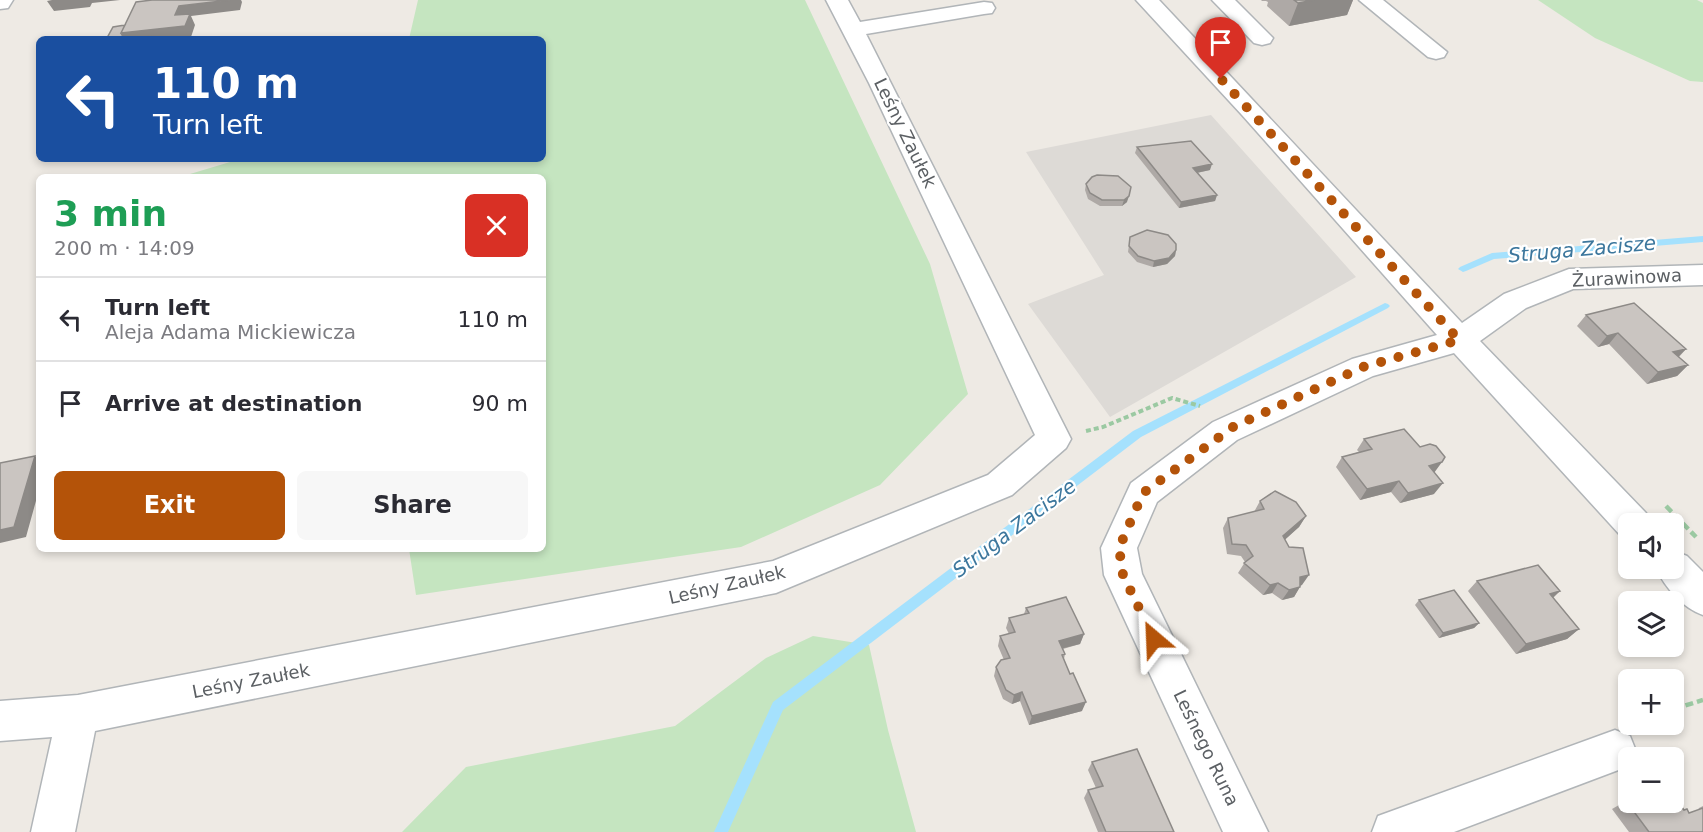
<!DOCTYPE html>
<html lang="en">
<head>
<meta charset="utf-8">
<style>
  body { margin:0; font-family:"DejaVu Sans",sans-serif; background:#f7f7f7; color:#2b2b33; height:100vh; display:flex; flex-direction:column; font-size:22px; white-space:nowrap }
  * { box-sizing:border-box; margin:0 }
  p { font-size:20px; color:#7c7c81 }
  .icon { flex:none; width:33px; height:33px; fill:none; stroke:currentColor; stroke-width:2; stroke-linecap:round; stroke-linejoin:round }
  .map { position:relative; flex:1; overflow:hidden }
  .sheet { position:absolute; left:36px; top:174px; width:510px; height:378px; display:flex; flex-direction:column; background:#fff; border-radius:9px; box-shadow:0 3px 9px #0003 }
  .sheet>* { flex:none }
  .banner { position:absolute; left:36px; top:36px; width:510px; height:126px; border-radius:9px; box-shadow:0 3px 9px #0003; background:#1a4fa0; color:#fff; overflow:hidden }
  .tools { position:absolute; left:1618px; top:513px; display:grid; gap:12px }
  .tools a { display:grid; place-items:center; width:66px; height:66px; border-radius:9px; background:#fff; box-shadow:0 3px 9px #0003; font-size:30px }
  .pin { position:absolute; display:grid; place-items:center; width:51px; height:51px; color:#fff; margin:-62px -26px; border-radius:50% 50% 50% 0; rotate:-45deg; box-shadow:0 0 6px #0007 }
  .pin .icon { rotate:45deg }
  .me { position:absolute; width:66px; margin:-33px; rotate:334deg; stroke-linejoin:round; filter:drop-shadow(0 0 4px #0008) }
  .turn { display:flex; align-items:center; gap:21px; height:126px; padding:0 18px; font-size:27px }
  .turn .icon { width:78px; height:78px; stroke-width:2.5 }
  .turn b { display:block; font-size:42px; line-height:51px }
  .round { display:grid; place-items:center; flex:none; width:63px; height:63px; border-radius:9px; background:#f7f7f7 }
  .head { display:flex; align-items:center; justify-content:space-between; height:102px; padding:0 18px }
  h1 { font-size:36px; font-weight:700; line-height:45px; color:#1e9e55 }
  .button { display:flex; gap:12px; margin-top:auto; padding:12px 18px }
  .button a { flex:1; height:69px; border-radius:9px; background:#b45309; color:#fff; font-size:24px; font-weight:700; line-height:69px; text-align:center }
  .button a+a { background:#f7f7f7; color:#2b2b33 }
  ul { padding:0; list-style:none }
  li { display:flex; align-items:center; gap:18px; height:84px; padding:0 18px; border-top:2px solid #e1e1e2 }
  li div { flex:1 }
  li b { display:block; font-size:22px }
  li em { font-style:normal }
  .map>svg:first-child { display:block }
  .industrial { fill:#dddad6 }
  .green { fill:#c5e5c0 }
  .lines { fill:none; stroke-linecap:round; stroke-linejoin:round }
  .stream { fill:#a5e1fd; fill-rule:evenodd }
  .minor-casing { stroke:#b1b5b8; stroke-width:3 }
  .path-far1 { stroke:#9bc9a2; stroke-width:4; stroke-dasharray:5 3; stroke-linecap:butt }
  .path { stroke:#9bc9a2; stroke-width:4.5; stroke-dasharray:8 4; stroke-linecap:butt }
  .minor { fill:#fff; fill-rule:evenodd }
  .wall { fill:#aea9a6 }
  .shaded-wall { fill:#8d8a87 }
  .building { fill:#cac5c1; stroke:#8d8a87; stroke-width:1.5 }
  .route { stroke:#b45309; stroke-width:10; stroke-dasharray:0 18 }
  .labels { text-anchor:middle; stroke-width:4.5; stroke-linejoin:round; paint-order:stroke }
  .street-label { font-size:18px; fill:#5c6064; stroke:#fff }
  .water-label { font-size:20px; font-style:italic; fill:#3c779d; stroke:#fff }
</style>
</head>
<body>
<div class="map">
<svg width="1703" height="832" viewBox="0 0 1703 832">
  <rect width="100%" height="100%" fill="#eeeae4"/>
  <path class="industrial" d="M 1211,115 L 1356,277 L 1110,417 L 1028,304 L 1104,275 L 1026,152 Z"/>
  <path class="green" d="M 418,0 L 805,0 L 930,264 L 968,394 L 880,485 L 741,547 L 416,595 L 409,549 L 543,549 L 543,177 L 180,177 L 240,159 L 543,159 L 543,39 L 409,39 Z
    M 1538,0 L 1697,0 L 1703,3 L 1703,82 L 1690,81 L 1595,38 Z
    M 813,636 L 869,645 L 888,730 L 916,832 L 402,832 L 466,767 L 675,726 L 766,658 Z"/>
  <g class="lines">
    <path class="stream" d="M 1703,236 L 1703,242 L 1494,259 L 1466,271 L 1463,272 L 1458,269 L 1460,267 L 1492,253 Z
      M 1385,303 L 1388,304 L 1390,306 L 1388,308 L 1141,437 L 783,710 L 728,832 L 714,832 L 773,702 L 1133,431 Z"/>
    <defs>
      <path id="minor" d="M 0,0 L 13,0 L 8,8 L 0,9 Z
        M 826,0 L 848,0 L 860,22 L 984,2 L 992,3 L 995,8 L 992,13 L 984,14 L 866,34 L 1071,439 L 1066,448 L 1012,495 L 776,593 L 95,731 L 75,832 L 31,832 L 52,737 L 0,741 L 0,701 L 78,695 L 773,561 L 988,475 L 1035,435 L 869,83 Z
        M 1136,0 L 1159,0 L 1462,323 L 1504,294 L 1569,269 L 1703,265 L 1703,285 L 1573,289 L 1526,308 L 1480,341 L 1646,513 L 1651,524 L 1629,524 L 1629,538 L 1620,535 L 1454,353 L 1373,376 L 1237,440 L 1157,502 L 1137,548 L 1142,574 L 1268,832 L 1223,832 L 1104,575 L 1101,548 L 1131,483 L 1213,422 L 1352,359 L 1437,335 L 1242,115 Z
        M 1212,0 L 1235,0 L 1273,38 L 1270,43 L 1262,45 L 1254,43 Z
        M 1359,0 L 1383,0 L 1447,52 L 1444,57 L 1436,59 L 1428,57 Z
        M 1674,551 L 1687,556 L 1703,572 L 1703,615 C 1683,608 1665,588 1656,568 L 1674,568 Z
        M 1615,730 L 1630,736 L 1636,751 L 1633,758 L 1629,758 L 1629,766 L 1454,832 L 1372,832 L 1378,816 Z"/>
    </defs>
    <use href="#minor" class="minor-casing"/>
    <path class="path-far1" d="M 1086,431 L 1103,427 L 1172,398 L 1200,406"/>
    <path class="path" d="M 1666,506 L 1696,537
      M 1674,709 L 1703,700"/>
    <use href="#minor" class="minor"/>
  </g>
  <path class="wall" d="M 1261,0 L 1353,0 L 1347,15 L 1289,26 L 1267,6 L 1268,2 L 1266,1 L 1262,1 Z
    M 1137,147 L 1210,170 L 1197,173 L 1217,195 L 1215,201 L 1179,208 L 1135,153 Z
    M 1092,177 L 1127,202 L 1122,206 L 1100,206 L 1088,199 L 1085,190 L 1086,184 Z
    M 1130,237 L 1176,250 L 1175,256 L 1167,264 L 1153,267 L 1137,262 L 1128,252 Z
    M 1586,315 L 1686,349 L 1679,357 L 1688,365 L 1677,376 L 1647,384 L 1609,344 L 1598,347 L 1577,326 Z
    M 1364,439 L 1434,473 L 1434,494 L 1400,503 L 1391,492 L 1360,500 L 1336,467 L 1342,457 L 1359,452 L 1357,450 Z
    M 1260,501 L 1306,516 L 1299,527 L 1285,539 L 1302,585 L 1300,586 L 1294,597 L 1282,600 L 1272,593 L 1263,595 L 1238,573 L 1245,562 L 1241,556 L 1227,554 L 1223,528 L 1228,518 L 1254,512 Z
    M 1477,581 L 1560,591 L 1553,598 L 1579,629 L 1567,639 L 1516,654 L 1468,591 Z
    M 1419,600 L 1479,623 L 1474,628 L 1439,638 L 1415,605 Z
    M 1026,608 L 1084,634 L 1080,644 L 1063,649 L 1065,654 L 1064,659 L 1082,711 L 1029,725 L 1020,701 L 1012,704 L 1003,699 L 994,676 L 996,667 L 1004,660 L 998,646 L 1000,636 L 1009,634 L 1006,628 L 1009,618 L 1024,614 Z
    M 1092,762 L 1174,832 L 1098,832 L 1084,798 L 1088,790 L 1096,788 L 1088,770 Z
    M 1626,801 L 1684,810 L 1689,813 L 1698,810 L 1699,808 L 1703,806 L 1703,832 L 1629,832 L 1612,809 Z"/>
  <path class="shaded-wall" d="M 52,0 L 120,0 L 92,3 L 90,7 L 54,11 L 47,1 Z
    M 230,0 L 241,0 L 242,2 L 240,10 L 191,16 L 195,25 L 191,37 L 174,39 L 107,38 L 175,15 L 179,6 Z
    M 1314,0 L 1353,0 L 1347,15 L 1289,26 L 1298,3 Z
    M 1212,164 L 1210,170 L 1191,174 L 1193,168 Z
    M 1217,195 L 1215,201 L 1179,208 L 1181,202 Z
    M 1129,196 L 1127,202 L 1122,206 L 1124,200 Z
    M 1176,250 L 1175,256 L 1167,264 L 1153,267 L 1154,261 Z
    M 1618,333 L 1609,344 L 1598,347 L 1607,336 Z
    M 1686,349 L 1675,360 L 1673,352 Z
    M 1688,365 L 1677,376 L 1647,384 L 1658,372 Z
    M 35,456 L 39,460 L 39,490 L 26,537 L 0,543 L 0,530 Z
    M 1442,462 L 1434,473 L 1429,466 Z
    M 1399,481 L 1391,492 L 1360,500 L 1367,489 Z
    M 1443,483 L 1434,494 L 1400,503 L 1408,493 Z
    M 1306,516 L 1299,527 L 1277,547 L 1283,536 Z
    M 1309,575 L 1302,585 L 1293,587 L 1300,577 Z
    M 1278,583 L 1272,593 L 1263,595 L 1270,585 Z
    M 1300,587 L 1294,597 L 1282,600 L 1289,590 Z
    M 1560,591 L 1549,601 L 1550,594 Z
    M 1479,623 L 1474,628 L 1439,638 L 1443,633 Z
    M 1579,629 L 1567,639 L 1516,654 L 1526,644 Z
    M 1084,634 L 1080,644 L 1056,650 L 1059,641 Z
    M 1022,692 L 1020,701 L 1012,704 L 1014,695 Z
    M 1086,702 L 1082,711 L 1029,725 L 1032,716 Z"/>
  <path class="building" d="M 152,0 L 230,0 L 179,6 L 175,15 L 190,14 L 185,26 L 121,33 L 136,2 Z
    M 1294,0 L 1314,0 L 1298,3 Z
    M 125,25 L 121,33 L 123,37 L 107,38 L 113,27 Z
    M 153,36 L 151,39 L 124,39 Z
    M 1191,141 L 1212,164 L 1193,168 L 1217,195 L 1181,202 L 1137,147 Z
    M 1097,175 L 1118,176 L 1131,187 L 1129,196 L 1124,200 L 1102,200 L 1090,193 L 1086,184 L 1092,177 Z
    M 1147,230 L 1168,235 L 1176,244 L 1176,250 L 1169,258 L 1154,261 L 1138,256 L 1129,246 L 1130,237 Z
    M 1634,303 L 1686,349 L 1673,352 L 1688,365 L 1658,372 L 1618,333 L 1607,336 L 1586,315 Z
    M 1404,429 L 1420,447 L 1430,444 L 1436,446 L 1445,457 L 1442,462 L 1429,466 L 1443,483 L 1408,493 L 1399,481 L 1367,489 L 1342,457 L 1372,449 L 1364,439 Z
    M 35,456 L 14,527 L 0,530 L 0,463 Z
    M 1275,491 L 1296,502 L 1306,516 L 1283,536 L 1289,547 L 1303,548 L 1309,575 L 1300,577 L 1300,587 L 1289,590 L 1278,583 L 1270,585 L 1244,563 L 1253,556 L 1246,545 L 1232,544 L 1228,518 L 1264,509 L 1260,501 Z
    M 1538,565 L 1560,591 L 1550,594 L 1579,629 L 1526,644 L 1477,581 Z
    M 1454,590 L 1479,623 L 1443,633 L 1419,600 Z
    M 1066,597 L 1084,634 L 1059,641 L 1065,654 L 1062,655 L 1070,674 L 1073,673 L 1086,702 L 1032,716 L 1022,692 L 1014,695 L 1006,690 L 996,667 L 1001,660 L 1010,658 L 1000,636 L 1015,632 L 1009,618 L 1029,613 L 1026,608 Z
    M 1137,749 L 1174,832 L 1106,832 L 1088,790 L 1103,786 L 1092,762 Z
    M 1674,797 L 1684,810 L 1687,809 L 1689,813 L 1703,808 L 1703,832 L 1649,832 L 1626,801 L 1629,800 L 1629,802 L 1674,802 Z"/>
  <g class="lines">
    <path class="route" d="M 1154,639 L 1123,575 L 1119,548 L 1143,493 L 1233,427 L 1363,367 L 1459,340 L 1221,79"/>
  </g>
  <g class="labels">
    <g class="street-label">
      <text transform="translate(905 133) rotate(64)" y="6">Leśny Zaułek</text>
      <text transform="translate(1627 278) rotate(-3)" y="6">Żurawinowa</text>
      <text transform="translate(727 585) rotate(-13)" y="6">Leśny Zaułek</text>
      <text transform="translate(251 681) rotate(-11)" y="6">Leśny Zaułek</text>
      <text transform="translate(1206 748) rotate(64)" y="6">Leśnego Runa</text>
    </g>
    <g class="water-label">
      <text transform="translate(1582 249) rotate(-5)" y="7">Struga Zacisze</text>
      <text transform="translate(1014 528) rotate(-37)" y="7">Struga Zacisze</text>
    </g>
  </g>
</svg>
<div class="tools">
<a><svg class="icon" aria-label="sound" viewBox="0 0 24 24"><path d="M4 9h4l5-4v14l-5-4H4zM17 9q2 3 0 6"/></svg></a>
<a><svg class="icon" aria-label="layers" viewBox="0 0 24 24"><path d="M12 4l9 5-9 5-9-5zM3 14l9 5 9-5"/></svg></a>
<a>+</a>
<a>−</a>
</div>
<div class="pin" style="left:1221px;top:79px;background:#d93025"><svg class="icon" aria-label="arrive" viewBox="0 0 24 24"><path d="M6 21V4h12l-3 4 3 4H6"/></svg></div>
<svg class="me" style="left:1154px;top:639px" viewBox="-20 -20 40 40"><path d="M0-17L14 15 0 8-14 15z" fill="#b45309" stroke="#fff" stroke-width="4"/></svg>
<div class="banner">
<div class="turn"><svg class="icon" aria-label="left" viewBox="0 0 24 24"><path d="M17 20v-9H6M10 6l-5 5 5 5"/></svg><div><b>110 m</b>Turn left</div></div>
</div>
<section class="sheet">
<div class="head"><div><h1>3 min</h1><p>200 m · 14:09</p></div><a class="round" style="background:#d93025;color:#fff"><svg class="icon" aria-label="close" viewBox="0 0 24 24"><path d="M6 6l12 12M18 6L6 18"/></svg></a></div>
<ul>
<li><svg class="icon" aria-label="left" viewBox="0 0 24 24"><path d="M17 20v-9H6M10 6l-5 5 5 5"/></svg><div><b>Turn left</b><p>Aleja Adama Mickiewicza</p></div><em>110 m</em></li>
<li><svg class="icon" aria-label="arrive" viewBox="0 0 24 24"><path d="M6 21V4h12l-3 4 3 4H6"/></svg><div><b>Arrive at destination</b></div><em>90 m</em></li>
</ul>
<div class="button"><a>Exit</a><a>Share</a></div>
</section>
</div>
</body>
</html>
